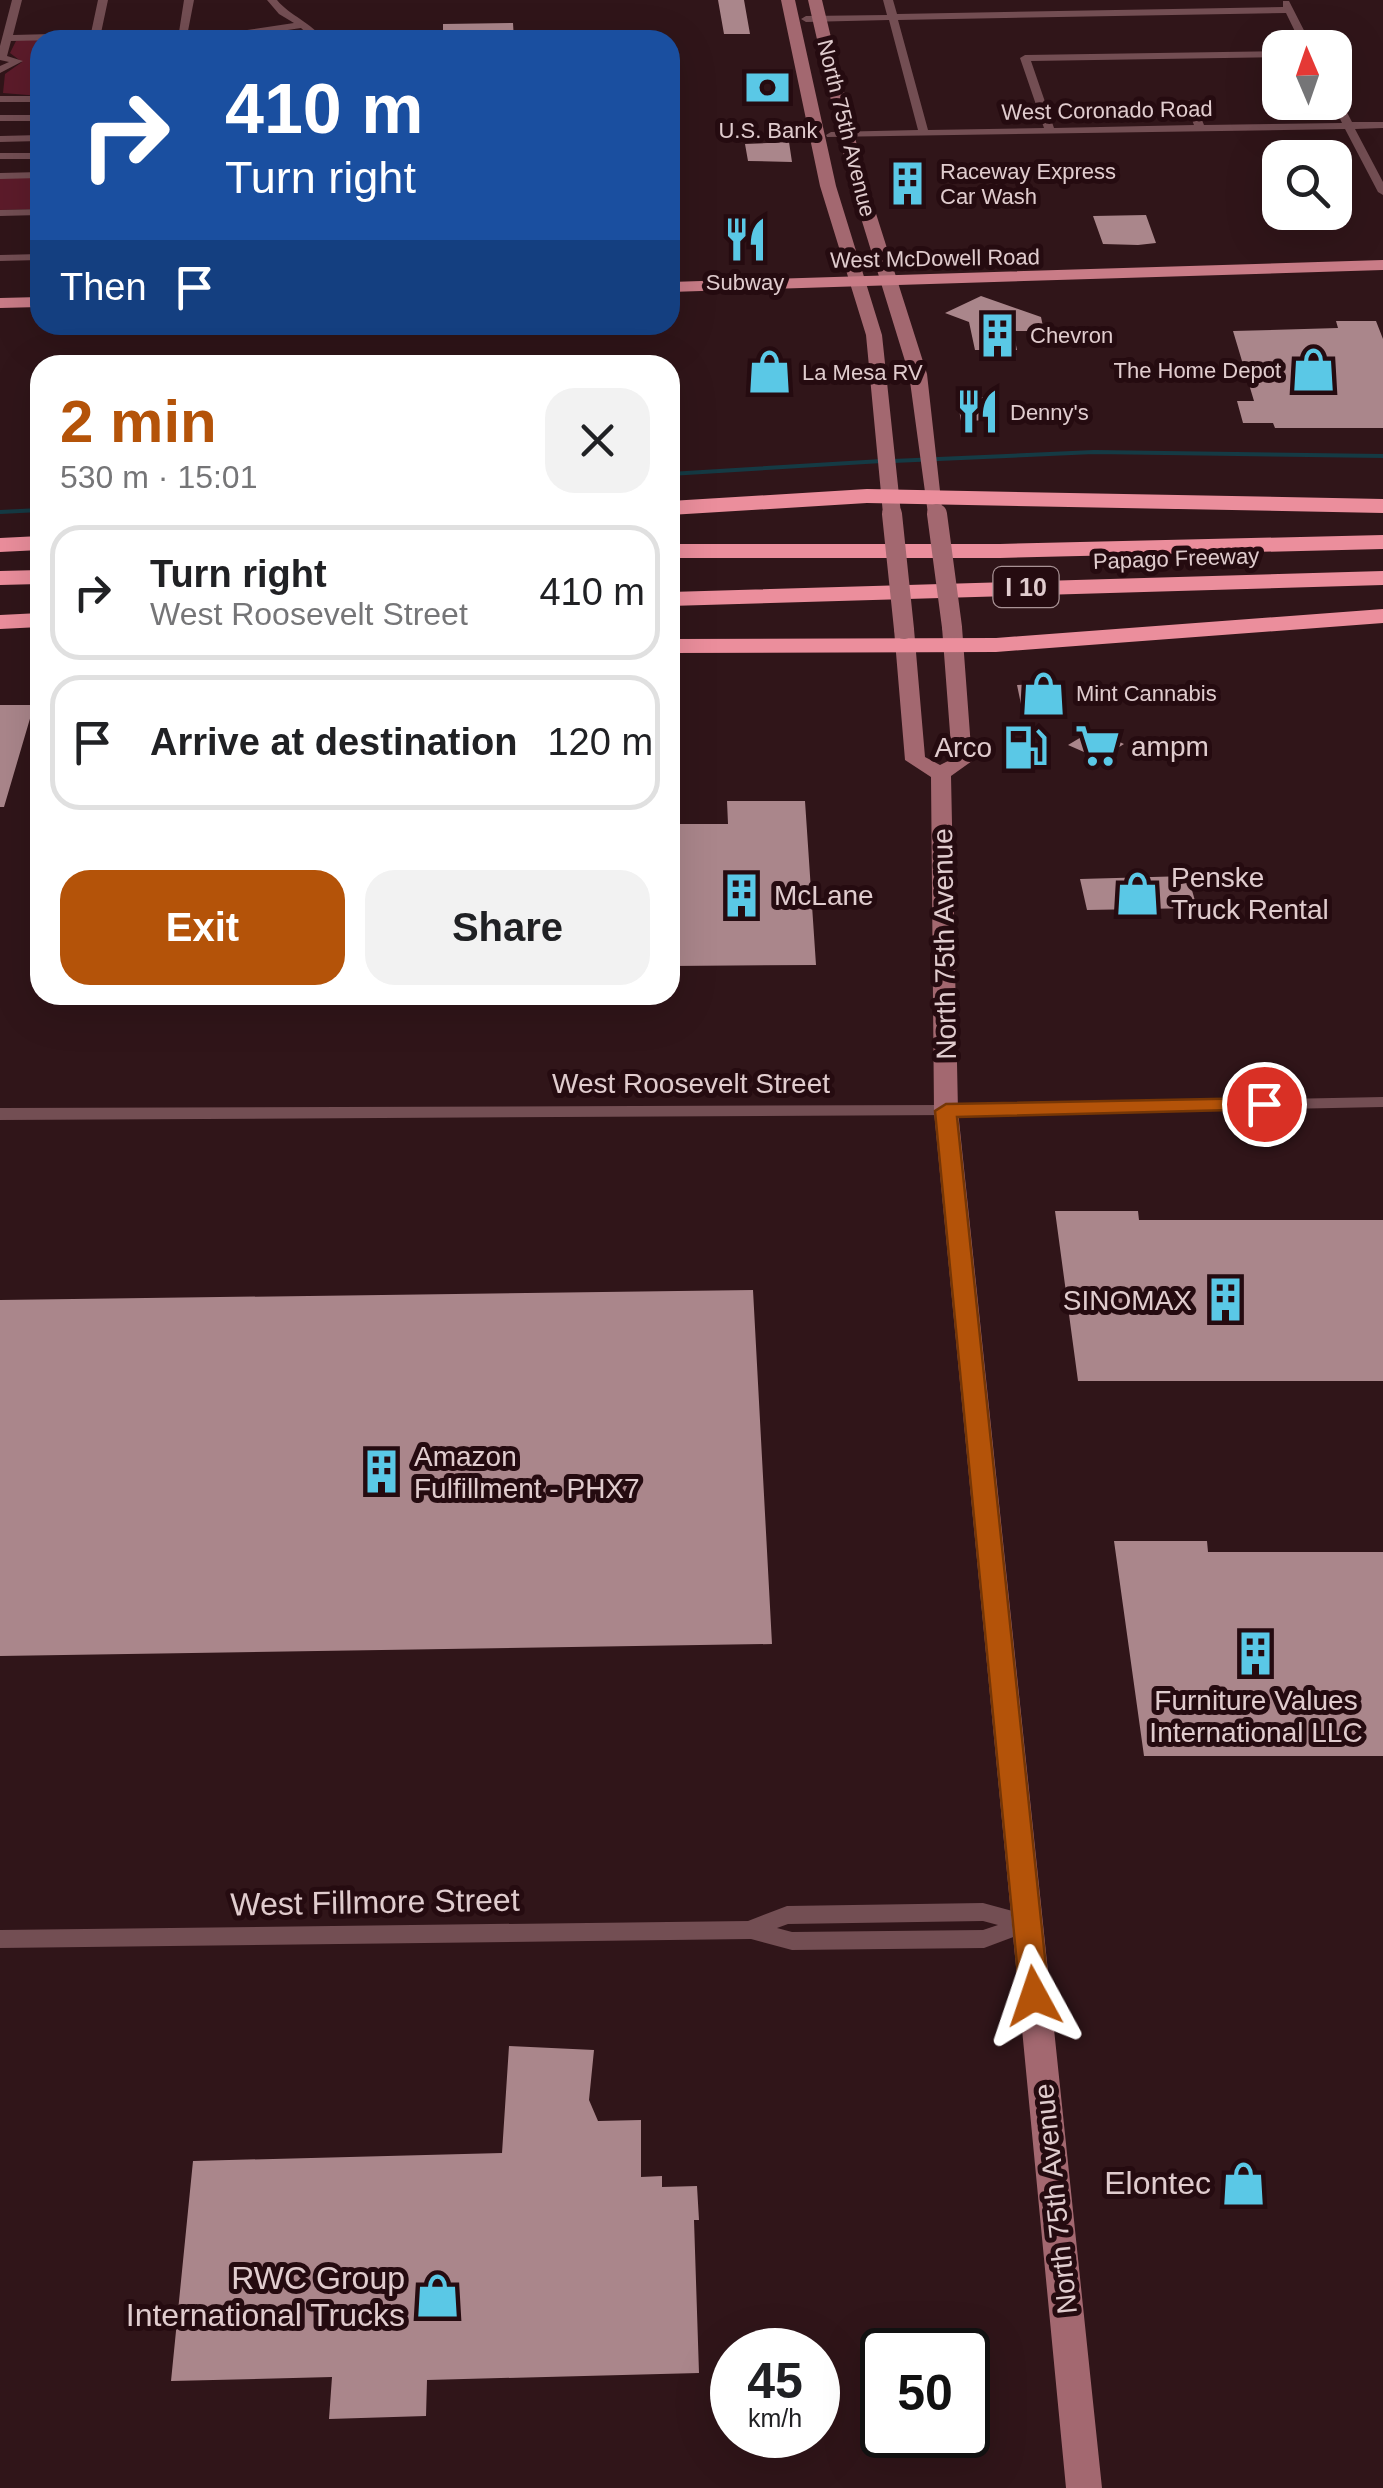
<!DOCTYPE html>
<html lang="en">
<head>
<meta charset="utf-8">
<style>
  body { margin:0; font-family:Helvetica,sans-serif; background:#f2f2f2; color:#202124; height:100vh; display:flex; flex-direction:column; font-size:38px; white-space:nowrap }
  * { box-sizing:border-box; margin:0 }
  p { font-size:32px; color:#757577 }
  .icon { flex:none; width:55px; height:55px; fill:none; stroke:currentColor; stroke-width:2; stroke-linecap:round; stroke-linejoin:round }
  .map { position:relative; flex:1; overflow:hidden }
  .drawer { position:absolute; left:30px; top:355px; width:650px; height:650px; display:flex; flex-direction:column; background:#fff; border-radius:30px; box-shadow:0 10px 40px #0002 }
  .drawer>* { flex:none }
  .hud { position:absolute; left:30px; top:30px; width:650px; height:305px; border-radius:30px; box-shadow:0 10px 40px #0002; background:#1a4fa0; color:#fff; overflow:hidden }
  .needle { width:65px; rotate:358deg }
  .buttons { position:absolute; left:1262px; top:30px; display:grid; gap:20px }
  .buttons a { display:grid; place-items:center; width:90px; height:90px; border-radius:20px; background:#fff; box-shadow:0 10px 40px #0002; font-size:50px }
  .speed { position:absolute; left:710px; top:2328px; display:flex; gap:20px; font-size:50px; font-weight:700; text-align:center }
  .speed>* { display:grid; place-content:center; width:130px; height:130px; border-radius:50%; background:#fff; box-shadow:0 10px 40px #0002; line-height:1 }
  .speed small { font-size:25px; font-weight:400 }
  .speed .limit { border:5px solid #111; border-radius:15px; background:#fff; color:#111 }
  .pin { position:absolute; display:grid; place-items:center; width:85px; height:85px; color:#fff; margin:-42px; border:5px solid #fff; border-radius:50%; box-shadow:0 2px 10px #0007 }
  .me { position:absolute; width:110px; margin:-55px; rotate:355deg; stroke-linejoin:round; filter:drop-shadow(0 0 8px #0008) }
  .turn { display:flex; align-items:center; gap:35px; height:210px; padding:0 30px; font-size:45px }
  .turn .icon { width:130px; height:130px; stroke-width:2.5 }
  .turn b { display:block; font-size:70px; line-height:85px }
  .then { display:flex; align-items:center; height:95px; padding:0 30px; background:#0003; gap:20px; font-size:38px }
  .round { display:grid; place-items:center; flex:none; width:105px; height:105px; border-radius:30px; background:#f2f2f2 }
  .head { display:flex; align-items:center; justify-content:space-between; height:170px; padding:0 30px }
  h1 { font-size:60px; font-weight:800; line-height:75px; color:#b45309 }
  .action { display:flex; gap:20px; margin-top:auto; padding:20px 30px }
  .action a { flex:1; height:115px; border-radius:30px; background:#b45309; color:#fff; font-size:40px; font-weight:800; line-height:115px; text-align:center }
  .action a+a { background:#f2f2f2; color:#202124 }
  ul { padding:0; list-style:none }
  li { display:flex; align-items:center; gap:30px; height:135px; margin:0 20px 15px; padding:0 10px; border:5px solid #e0e0e0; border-radius:30px }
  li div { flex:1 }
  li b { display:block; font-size:38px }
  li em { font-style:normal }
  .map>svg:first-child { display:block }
  .green { fill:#5c1b2a }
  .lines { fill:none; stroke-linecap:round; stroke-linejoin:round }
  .stream { stroke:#153a44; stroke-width:4 }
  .building { fill:#aa868b }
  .minor { fill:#734e53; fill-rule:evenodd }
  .tertiary { fill:#734e53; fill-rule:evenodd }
  .secondary { fill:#a36870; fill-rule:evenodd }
  .primary { fill:#c97c87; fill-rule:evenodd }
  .motorway { fill:#eb8e9c; fill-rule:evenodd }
  .secondary-bridge { stroke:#a36870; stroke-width:20 }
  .route { fill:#b45309; stroke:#753606; stroke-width:2.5 }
  .labels { text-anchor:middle; stroke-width:10; stroke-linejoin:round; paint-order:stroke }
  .far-street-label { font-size:22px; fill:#e0ccce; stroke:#250b10 }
  .far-poi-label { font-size:22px; fill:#e0ccce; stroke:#250b10; text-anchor:start }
  .shield { fill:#250b10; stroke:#a89295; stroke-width:2.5 }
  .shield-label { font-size:25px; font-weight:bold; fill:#e0ccce }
  .poi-label { font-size:28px; fill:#e0ccce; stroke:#250b10; text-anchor:start }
  .street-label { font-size:28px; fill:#e0ccce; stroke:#250b10 }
  .near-street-label { font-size:32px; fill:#e0ccce; stroke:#250b10 }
  .near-poi-label { font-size:32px; fill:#e0ccce; stroke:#250b10; text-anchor:end }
</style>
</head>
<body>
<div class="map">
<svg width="1383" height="2488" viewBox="0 0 1383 2488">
  <rect width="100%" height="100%" fill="#301519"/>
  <path class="green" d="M 237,36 L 242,40 L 40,40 L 40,96 L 3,93 L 5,74 L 22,62 L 10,53 L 16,41 L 21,40 Z
    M 0,177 L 40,177 L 40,209 L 0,210 Z"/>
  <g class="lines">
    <path class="stream" d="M 893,461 L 1094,452 L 1383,456
      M 670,474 L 882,461
      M 0,512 L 40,510"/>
  </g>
  <path class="building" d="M 718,0 L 744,0 L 750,34 L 724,34 Z
    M 513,23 L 514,40 L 443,40 L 443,24 Z
    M 789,142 L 792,162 L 748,161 L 745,144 Z
    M 919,174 L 925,197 L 894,193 L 890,175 Z
    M 1146,215 L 1156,243 L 1138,245 L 1103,244 L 1093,216 Z
    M 981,296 L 1041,317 L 1044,331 L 1013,331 L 1017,350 L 975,350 L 969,322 L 945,313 Z
    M 1336,321 L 1376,321 L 1383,339 L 1383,428 L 1275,428 L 1273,423 L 1243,423 L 1237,401 L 1254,401 L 1233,331 L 1338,328 Z
    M 991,397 L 996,420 L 961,421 L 957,398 Z
    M 1059,683 L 1065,708 L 1022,709 L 1017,685 Z
    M 0,705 L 34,705 L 4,807 L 0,807 Z
    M 1093,730 L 1124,744 L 1100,759 L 1068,745 Z
    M 727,801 L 805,801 L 816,965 L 670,966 L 670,824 L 728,824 Z
    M 1188,876 L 1197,908 L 1087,910 L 1080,879 Z
    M 1055,1211 L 1138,1211 L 1139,1220 L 1383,1220 L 1383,1381 L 1078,1381 Z
    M 753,1290 L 772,1644 L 0,1656 L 0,1300 Z
    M 1114,1541 L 1207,1541 L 1208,1552 L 1383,1552 L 1383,1756 L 1144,1756 Z
    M 509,2046 L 594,2050 L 589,2100 L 598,2121 L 641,2120 L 641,2177 L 662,2176 L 662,2187 L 697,2186 L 699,2220 L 694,2220 L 699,2373 L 427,2380 L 426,2416 L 329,2419 L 332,2377 L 171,2381 L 193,2161 L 502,2153 Z"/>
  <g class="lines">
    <path class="minor" d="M 12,0 L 22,0 L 13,35 L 91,33 L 98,0 L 108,0 L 101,33 L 179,32 L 184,0 L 194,0 L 188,31 L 247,30 L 294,23 L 279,14 L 267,0 L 277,0 C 290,16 311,22 324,40 L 314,40 L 301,28 L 247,36 L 11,41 L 7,56 L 23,61 L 0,73 L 0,66 L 9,62 L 0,60 L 0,46 Z
      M 883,0 L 893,0 L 897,14 L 1283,7 L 1283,1 L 1289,1 L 1313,48 L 1303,48 L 1286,13 L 898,20 L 928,130 L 1044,128 L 1020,58 L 1025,55 L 1280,51 L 1280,57 L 1031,61 L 1054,128 L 1194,125 L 1185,103 L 1190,100 L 1195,103 L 1204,125 L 1342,123 L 1332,102 L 1335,102 L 1335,96 L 1339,97 L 1352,122 L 1383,122 L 1383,128 L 1355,129 L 1383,182 L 1383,195 L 1378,192 L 1345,129 L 827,137 L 826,135 L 831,132 L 918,130 L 889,20 L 806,22 L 801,19 L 806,16 L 887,15 Z
      M 0,96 L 40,96 L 40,102 L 0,102 Z
      M 0,115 L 40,115 L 40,121 L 0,121 Z
      M 40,135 L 40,141 L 0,142 L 0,136 Z
      M 0,153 L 40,153 L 40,159 L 0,159 Z
      M 40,172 L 40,178 L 0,179 L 0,173 Z
      M 40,209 L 40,215 L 0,216 L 0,210 Z
      M 40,254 L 40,260 L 0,261 L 0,255 Z
      M 1383,1097 L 1383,1107 L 946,1116 L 938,1111 L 946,1106 Z
      M 983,1903 L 1035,1917 L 1038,1923 L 1035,1929 L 984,1948 L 792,1950 L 751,1939 L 0,1948 L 0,1930 L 748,1921 L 787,1906 ZM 983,1921 L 998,1925 L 983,1930 L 792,1932 L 777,1928 L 788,1924 Z"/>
    <path class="tertiary" d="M 946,1105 L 956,1111 L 953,1115 L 0,1120 L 0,1108 Z"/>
    <path class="secondary" d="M 781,0 L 795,0 L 836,186 L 882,335 L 901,514 L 892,519 L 883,514 L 866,335 L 820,186 Z
      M 808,0 L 822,0 L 865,179 L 927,374 L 943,518 L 928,514 L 909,374 L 849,179 Z
      M 952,621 L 962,627 L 972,761 L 951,776 L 958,1111 L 1102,2488 L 1066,2488 L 934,1111 L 931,777 L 905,760 L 894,629 L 904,623 L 914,629 L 925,757 L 940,765 L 952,759 L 942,627 Z"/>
    <path class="primary" d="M 1383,260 L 1383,270 L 670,292 L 670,282 Z
      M 40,297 L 40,307 L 0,308 L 0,298 Z"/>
    <path class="motorway" d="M 867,489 L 1383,499 L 1383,513 L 867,503 L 670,515 L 670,501 Z
      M 1383,535 L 1383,549 L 1000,558 L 670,558 L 670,544 L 1000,544 Z
      M 40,536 L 40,550 L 0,552 L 0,538 Z
      M 40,570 L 40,584 L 0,585 L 0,571 Z
      M 1383,571 L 1383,585 L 670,606 L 670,592 Z
      M 1383,609 L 1383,623 L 996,652 L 670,653 L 670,639 L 996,638 Z
      M 40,613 L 40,627 L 0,629 L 0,615 Z"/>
    <path class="secondary-bridge" d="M 892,514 L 904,629
      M 937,514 L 952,627"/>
  </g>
  <path class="route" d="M 1264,1098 L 1274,1104 L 1271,1109 L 957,1117 L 1049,1996 L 1045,2005 L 1024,2005 L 1020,1996 L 935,1111 L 946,1104 Z"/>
  <defs>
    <symbol id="bank-bare" viewBox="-9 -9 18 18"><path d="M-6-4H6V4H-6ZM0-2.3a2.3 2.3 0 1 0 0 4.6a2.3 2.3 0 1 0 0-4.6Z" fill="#5ac8e6" stroke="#250b10" stroke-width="2.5" paint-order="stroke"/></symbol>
    <symbol id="building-bare" viewBox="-9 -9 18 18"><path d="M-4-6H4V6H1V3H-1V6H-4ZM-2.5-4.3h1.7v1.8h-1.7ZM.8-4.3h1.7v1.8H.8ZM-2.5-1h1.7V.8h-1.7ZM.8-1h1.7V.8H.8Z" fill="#5ac8e6" stroke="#250b10" stroke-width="2.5" paint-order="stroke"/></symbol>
    <symbol id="restaurant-bare" viewBox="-9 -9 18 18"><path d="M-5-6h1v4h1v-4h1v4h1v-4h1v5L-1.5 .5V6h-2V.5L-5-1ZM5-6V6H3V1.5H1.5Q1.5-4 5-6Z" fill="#5ac8e6" stroke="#250b10" stroke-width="2.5" paint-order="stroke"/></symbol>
    <symbol id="shop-bare" viewBox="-9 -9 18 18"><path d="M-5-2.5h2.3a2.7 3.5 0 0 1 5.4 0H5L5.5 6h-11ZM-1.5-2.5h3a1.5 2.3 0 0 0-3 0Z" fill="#5ac8e6" stroke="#250b10" stroke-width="2.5" paint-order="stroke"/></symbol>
    <symbol id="supermarket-bare" viewBox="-9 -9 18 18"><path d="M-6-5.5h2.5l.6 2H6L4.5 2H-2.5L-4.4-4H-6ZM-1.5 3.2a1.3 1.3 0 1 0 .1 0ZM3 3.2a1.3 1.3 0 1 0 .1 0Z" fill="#5ac8e6" stroke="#250b10" stroke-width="2.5" paint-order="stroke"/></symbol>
    <symbol id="fuel-bare" viewBox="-9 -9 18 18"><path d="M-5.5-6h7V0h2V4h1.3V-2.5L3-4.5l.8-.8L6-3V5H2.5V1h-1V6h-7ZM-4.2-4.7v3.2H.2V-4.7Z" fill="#5ac8e6" stroke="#250b10" stroke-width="2.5" paint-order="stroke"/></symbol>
  </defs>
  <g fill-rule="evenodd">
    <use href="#bank-bare" x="736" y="56" width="63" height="63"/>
    <use href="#building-bare" x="876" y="152" width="63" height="63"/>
    <use href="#restaurant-bare" x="714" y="208" width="63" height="63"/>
    <use href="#building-bare" x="966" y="304" width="63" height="63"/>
    <use href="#shop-bare" x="1282" y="338" width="63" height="63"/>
    <use href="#shop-bare" x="738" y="340" width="63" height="63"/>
    <use href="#restaurant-bare" x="946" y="380" width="63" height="63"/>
    <use href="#shop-bare" x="1012" y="662" width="63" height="63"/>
    <use href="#supermarket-bare" x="1066" y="714" width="63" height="63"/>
    <use href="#fuel-bare" x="994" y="716" width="63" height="63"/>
    <use href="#shop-bare" x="1106" y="862" width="63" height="63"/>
    <use href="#building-bare" x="710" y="864" width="63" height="63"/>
    <use href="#building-bare" x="1194" y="1268" width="63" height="63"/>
    <use href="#building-bare" x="350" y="1440" width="63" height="63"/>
    <use href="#building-bare" x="1224" y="1622" width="63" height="63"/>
    <use href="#shop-bare" x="1212" y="2152" width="63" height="63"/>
    <use href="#shop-bare" x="406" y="2264" width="63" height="63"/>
  </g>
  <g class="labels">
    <g class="far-street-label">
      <text transform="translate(1107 110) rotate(-1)" y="8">West Coronado Road</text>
      <text transform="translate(847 128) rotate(76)" y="8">North 75th Avenue</text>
      <text transform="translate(935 258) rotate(-1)" y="8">West McDowell Road</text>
      <text transform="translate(1176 558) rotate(-2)" y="8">Papago Freeway</text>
    </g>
    <g class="far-poi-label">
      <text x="768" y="138" text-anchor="middle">U.S. Bank</text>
      <text x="940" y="179">Raceway Express<tspan x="940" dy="25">Car Wash</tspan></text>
      <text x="745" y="290" text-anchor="middle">Subway</text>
      <text x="1030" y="343">Chevron</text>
      <text x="1281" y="378" text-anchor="end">The Home Depot</text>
      <text x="802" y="380">La Mesa RV</text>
      <text x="1010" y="420">Denny's</text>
      <text x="1076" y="701">Mint Cannabis</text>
    </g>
    <rect class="shield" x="993.5" y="567" width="65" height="40" rx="8"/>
    <g class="shield-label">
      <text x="1026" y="596">I 10</text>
    </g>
    <g class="poi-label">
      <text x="1131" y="756">ampm</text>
      <text x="992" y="757" text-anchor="end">Arco</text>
      <text x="1171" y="887">Penske<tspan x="1171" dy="32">Truck Rental</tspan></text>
      <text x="774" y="905">McLane</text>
      <text x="1192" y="1310" text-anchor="end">SINOMAX</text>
      <text x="414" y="1466">Amazon<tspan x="414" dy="32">Fulfillment - PHX7</tspan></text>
      <text x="1256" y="1710" text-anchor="middle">Furniture Values<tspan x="1256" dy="32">International LLC</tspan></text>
    </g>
    <g class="street-label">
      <text transform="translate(944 944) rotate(-91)" y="10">North 75th Avenue</text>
      <text x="691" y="1093">West Roosevelt Street</text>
      <text transform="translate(1055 2199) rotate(-96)" y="10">North 75th Avenue</text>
    </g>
    <g class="near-street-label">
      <text transform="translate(375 1902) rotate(-1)" y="11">West Fillmore Street</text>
    </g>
    <g class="near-poi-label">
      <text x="1211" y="2194">Elontec</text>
      <text x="405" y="2289">RWC Group<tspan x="405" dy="37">International Trucks</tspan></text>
    </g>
  </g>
</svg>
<div class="buttons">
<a><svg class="needle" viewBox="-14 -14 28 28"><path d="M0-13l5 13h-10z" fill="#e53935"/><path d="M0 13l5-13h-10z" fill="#757577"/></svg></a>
<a><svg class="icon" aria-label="search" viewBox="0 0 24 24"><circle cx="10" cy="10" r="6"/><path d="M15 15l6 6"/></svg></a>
</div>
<div class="speed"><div>45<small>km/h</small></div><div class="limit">50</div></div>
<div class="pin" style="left:1264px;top:1104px;background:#d93025"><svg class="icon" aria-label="arrive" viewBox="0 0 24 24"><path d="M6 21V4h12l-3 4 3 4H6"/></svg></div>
<svg class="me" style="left:1034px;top:1996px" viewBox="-20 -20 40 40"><path d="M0-17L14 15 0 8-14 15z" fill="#b45309" stroke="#fff" stroke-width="4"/></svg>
<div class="hud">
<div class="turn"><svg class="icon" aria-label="right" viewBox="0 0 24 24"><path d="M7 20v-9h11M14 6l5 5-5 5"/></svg><div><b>410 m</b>Turn right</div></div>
<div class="then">Then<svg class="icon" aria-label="arrive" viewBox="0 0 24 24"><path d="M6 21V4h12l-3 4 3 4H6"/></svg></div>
</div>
<section class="drawer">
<div class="head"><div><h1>2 min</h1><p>530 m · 15:01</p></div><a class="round"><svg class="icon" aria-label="close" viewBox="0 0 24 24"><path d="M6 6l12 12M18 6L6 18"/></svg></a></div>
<ul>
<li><svg class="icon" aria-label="right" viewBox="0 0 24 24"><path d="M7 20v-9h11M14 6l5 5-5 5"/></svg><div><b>Turn right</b><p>West Roosevelt Street</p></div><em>410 m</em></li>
<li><svg class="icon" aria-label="arrive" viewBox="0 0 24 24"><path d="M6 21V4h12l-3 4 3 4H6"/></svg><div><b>Arrive at destination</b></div><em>120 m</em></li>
</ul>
<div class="action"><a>Exit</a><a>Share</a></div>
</section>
</div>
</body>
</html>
